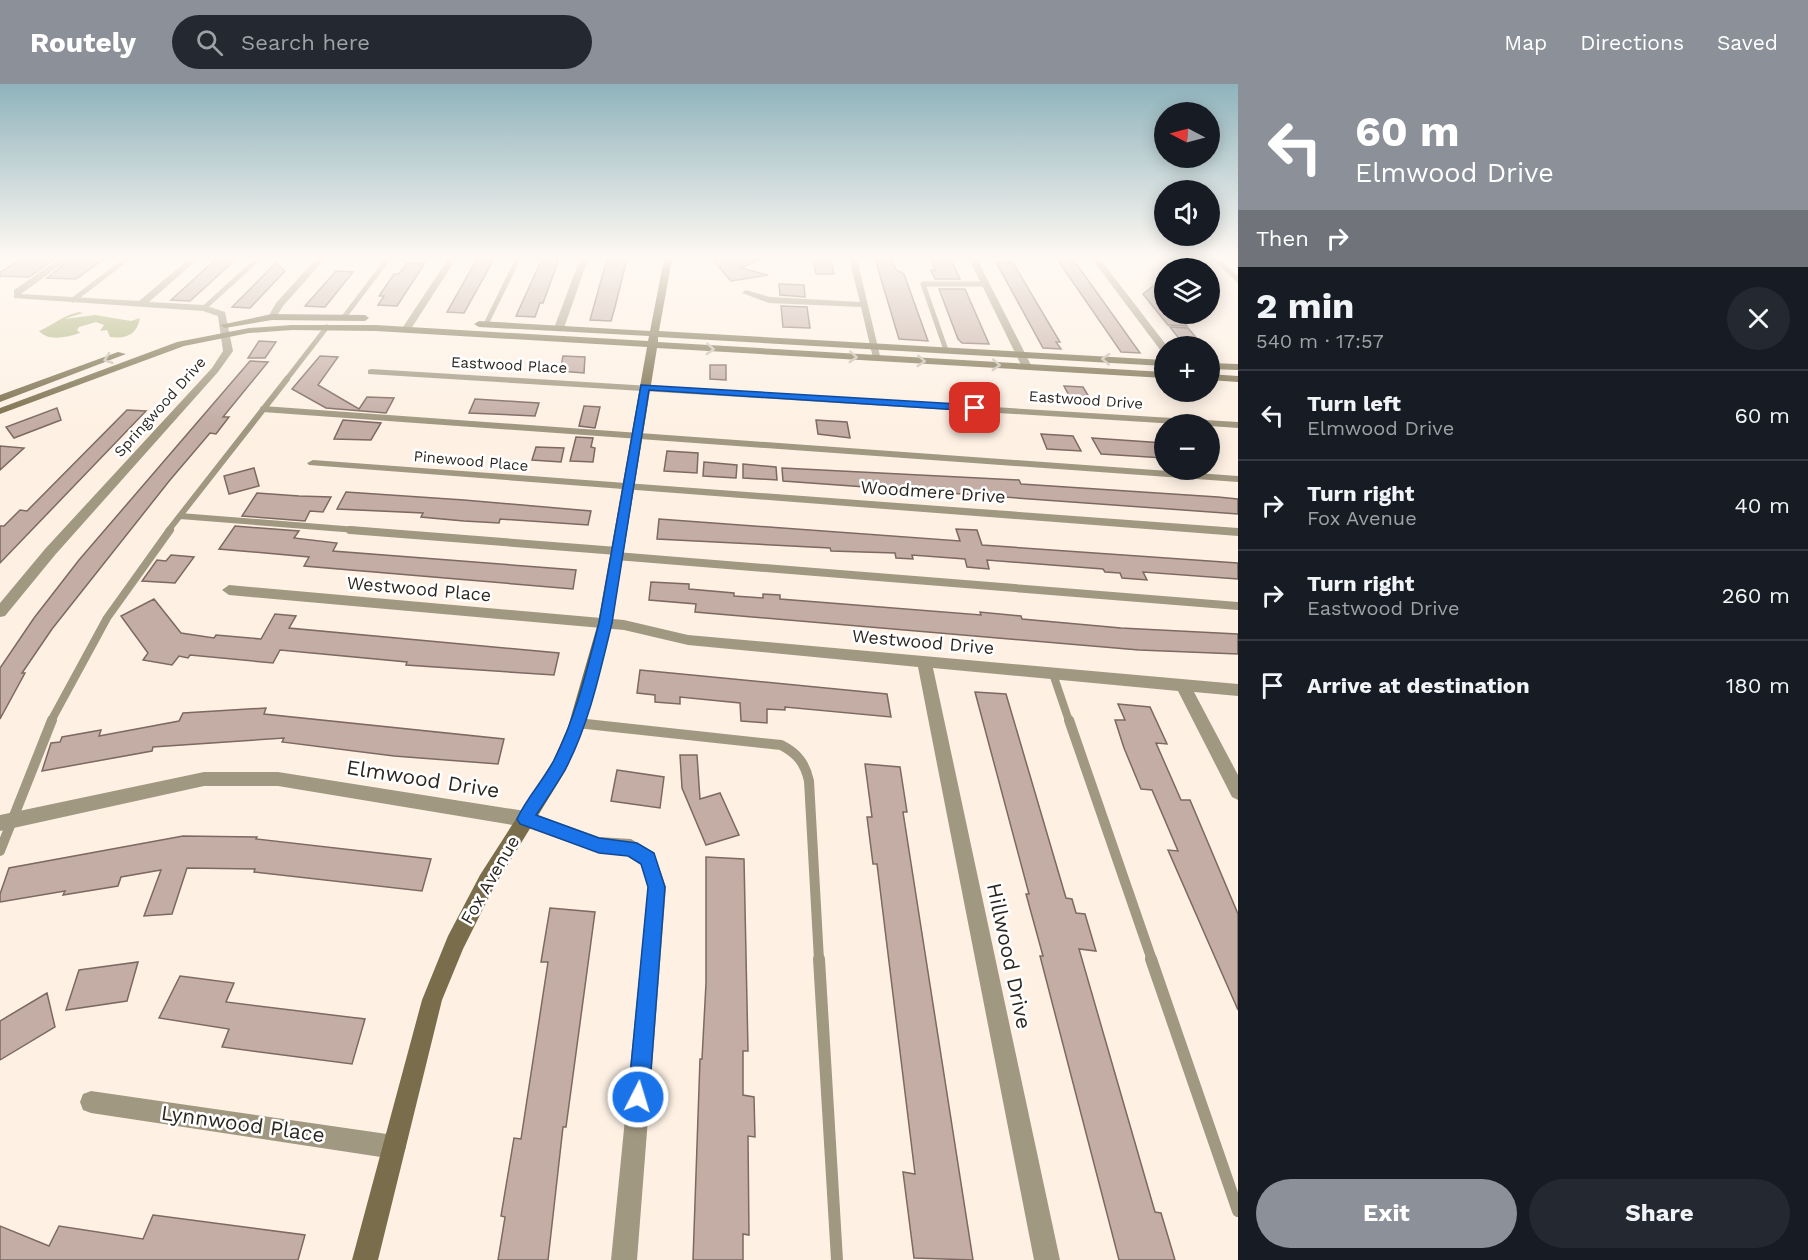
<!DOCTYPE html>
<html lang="en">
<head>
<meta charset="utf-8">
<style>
  body { margin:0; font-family:"Work Sans",sans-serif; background:#242831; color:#f1f3f6; height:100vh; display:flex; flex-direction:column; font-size:22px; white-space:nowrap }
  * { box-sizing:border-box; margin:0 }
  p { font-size:20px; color:#9ea1a6 }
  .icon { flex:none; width:33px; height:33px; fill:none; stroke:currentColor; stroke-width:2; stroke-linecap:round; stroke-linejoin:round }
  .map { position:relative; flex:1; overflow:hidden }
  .details { display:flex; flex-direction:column; background:#171b24; width:570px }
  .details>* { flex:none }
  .top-card { background:#8c9099; color:#fff; overflow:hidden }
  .needle { width:39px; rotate:276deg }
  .tools { position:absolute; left:1154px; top:18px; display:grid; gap:12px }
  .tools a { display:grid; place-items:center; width:66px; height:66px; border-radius:50%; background:#171b24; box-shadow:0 3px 15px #0003; font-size:30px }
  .pin { position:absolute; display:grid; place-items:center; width:51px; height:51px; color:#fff; margin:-26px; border-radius:12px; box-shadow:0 3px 9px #0006 }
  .me { position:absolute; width:66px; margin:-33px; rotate:5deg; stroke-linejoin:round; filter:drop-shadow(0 0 4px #0008) }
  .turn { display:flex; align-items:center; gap:21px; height:126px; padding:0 18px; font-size:27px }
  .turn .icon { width:78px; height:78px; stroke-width:2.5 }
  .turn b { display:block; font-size:42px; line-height:51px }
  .then { display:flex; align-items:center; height:57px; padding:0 18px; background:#0003; gap:12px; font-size:22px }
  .round { display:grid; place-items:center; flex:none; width:63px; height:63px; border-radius:32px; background:#242831 }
  .headline { display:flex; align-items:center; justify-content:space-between; height:102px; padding:0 18px }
  h1 { font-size:36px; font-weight:700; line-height:45px }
  .button { display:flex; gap:12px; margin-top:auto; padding:12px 18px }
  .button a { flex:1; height:69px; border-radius:36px; background:#8c9099; color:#fff; font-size:24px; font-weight:700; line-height:69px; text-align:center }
  .button a+a { background:#242831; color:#f1f3f6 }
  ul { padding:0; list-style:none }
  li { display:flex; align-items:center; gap:18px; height:90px; padding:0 18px; border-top:2px solid #363941 }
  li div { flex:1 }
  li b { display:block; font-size:22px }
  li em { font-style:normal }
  header { display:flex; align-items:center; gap:36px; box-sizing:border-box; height:84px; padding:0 30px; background:#8c9099; color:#fff }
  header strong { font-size:28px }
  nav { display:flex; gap:33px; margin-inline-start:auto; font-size:21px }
  .search { width:420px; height:54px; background:#242831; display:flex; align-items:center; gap:15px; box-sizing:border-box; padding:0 21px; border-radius:33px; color:#9ea1a6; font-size:22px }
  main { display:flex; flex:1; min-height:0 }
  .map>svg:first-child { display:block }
  .water { fill:#aab17a }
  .building { fill:#c3ada5; stroke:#7d6962; stroke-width:1.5 }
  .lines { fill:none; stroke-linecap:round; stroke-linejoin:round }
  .service-far4 { stroke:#a19881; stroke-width:5 }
  .service-far3 { stroke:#a19881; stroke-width:6 }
  .service-far2 { stroke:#a19881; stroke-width:8 }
  .service-far1 { stroke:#a19881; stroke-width:10 }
  .service { stroke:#a19881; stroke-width:12 }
  .minor { fill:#a19881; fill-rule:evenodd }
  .secondary { fill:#796d4b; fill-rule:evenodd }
  .oneway { stroke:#c3bdae }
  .route { fill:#1a73e8; stroke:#114b97; stroke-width:1.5 }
  .labels { text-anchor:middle; stroke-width:5; stroke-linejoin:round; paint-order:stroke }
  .far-street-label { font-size:15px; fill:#2c2620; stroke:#fff }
  .street-label { font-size:18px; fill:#2c2620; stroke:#fff }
  .near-street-label { font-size:21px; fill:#2c2620; stroke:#fff }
</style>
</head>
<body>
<header>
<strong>Routely</strong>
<div class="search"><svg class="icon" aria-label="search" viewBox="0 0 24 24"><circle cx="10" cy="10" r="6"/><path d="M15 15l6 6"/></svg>Search here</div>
<nav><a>Map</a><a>Directions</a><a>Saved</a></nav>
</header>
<main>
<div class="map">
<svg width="1238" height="1176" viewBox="0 0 1238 1176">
  <rect width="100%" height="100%" fill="#fef1e4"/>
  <path class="water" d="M 79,228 L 83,229 L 64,235 L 95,231 L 131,237 L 140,234 C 137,251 126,255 110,253 L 107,246 L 100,247 L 104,241 L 96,238 L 79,243 L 77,246 L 80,249 C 67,253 49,258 39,247 C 52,242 63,231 79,228 Z"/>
  <path class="building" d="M 55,175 L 29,193 L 0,192 L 0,188 L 20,176 Z
    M 71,175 L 104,175 L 76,195 L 47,194 Z
    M 216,175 L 236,175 L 190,217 L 171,216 Z
    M 477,175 L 494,175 L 464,229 L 447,228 Z
    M 542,175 L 559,175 L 543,219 L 540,219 L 535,233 L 516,232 Z
    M 607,175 L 627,175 L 615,223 L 611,237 L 590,236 Z
    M 712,175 L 761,175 L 741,184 L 768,191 L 731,197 Z
    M 813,175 L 831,175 L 834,190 L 816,190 Z
    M 875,175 L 892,175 L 896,186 L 904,190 L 928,257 L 899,255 Z
    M 931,175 L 951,176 L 960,195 L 935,195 L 931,186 L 935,187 Z
    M 1063,175 L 1073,175 L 1140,269 L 1121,268 L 1059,178 Z
    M 996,178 L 1013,179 L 1060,258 L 1056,258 L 1061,265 L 1043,264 Z
    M 276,179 L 285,187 L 250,224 L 232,223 Z
    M 407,179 L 425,179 L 397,222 L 378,221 L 384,212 L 379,212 L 394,190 L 399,190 Z
    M 336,187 L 353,188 L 325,223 L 305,222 Z
    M 779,200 L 804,201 L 805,213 L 780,211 Z
    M 1153,202 L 1164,215 L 1164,230 L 1176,230 L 1187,242 L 1168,241 L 1143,210 Z
    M 939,205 L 965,205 L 989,260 L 962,259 L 958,255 Z
    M 781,222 L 807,223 L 810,244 L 783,243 Z
    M 1170,243 L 1188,244 L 1203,262 L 1185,262 Z
    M 259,257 L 276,258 L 265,274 L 248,274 Z
    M 320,272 L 338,273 L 318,301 L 359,325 L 367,313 L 394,314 L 386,329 L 326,324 L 292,305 Z
    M 563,272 L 585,273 L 584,289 L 560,287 Z
    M 250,277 L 268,278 L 223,333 L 229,333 L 216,350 L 210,349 L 170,396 L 52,545 L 22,589 L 25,589 L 0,635 L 0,584 L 34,534 L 79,476 Z
    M 710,281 L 726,281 L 726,296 L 710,295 Z
    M 1064,302 L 1083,303 L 1092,318 L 1072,317 Z
    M 475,315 L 522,318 L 539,319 L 535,332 L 469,329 Z
    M 584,322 L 600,323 L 595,344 L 579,342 Z
    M 57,324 L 61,336 L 14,354 L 6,343 Z
    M 127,326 L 146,327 L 0,479 L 0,442 L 4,442 L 20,426 L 27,427 Z
    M 343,336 L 381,339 L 371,356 L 334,355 Z
    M 816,336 L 847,338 L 850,354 L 818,350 Z
    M 1041,350 L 1073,352 L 1081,367 L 1047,365 Z
    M 576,353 L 593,354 L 591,363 L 595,364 L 593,378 L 570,377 Z
    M 1092,354 L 1164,359 L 1164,374 L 1101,370 Z
    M 0,362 L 24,364 L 0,386 Z
    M 536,363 L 564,364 L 561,378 L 532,376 Z
    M 667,367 L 698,369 L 697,389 L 664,387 Z
    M 704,378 L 737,381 L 736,394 L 703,392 Z
    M 743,380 L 776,383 L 777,396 L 743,394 Z
    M 254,384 L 259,402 L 229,410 L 224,392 Z
    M 782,384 L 1019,396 L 1021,400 L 1218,413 L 1238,415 L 1238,430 L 783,397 Z
    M 346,408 L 464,416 L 591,427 L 588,441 L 500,435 L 499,439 L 464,437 L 421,433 L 423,429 L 337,425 Z
    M 257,409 L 299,412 L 331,413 L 323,428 L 310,427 L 305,437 L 242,432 Z
    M 659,435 L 960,457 L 956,445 L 977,446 L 982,461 L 1238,479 L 1238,495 L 1143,488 L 1147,496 L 1122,494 L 1120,489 L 1105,488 L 1103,485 L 987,476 L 989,485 L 967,483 L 965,475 L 912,471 L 913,475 L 896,474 L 895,469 L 831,467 L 830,464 L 657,455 Z
    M 235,442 L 299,447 L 294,454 L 337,459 L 333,467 L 576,486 L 573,505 L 304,482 L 309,473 L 219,465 Z
    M 171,471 L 194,473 L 175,499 L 142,497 L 157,476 L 166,477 Z
    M 651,498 L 689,500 L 689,505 L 734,509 L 734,512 L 763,514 L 763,510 L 780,511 L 780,515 L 981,531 L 980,528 L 1021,532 L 1022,535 L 1121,544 L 1238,550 L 1238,570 L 1139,566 L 695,528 L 696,520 L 649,516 Z
    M 154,515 L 181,549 L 214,554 L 216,551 L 261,555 L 275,530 L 296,532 L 289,544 L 559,569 L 554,591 L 406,581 L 407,578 L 280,566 L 273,579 L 190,571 L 188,574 L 179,572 L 172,581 L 143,576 L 148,569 L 121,532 Z
    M 640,586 L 887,610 L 891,633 L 785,623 L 785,626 L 767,625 L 767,639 L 741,637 L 740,619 L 680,613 L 680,620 L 655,618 L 655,611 L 637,609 Z
    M 975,608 L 1006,610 L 1066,814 L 1072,815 L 1076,829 L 1085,830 L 1096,867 L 1079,865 L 1155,1128 L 1161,1129 L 1175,1176 L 1119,1176 L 1040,872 L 1043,872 L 1026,810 L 1029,810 Z
    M 1118,620 L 1150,623 L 1167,660 L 1156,659 L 1181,716 L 1190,716 L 1238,830 L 1238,926 L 1168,766 L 1178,767 L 1152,706 L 1141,705 L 1124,664 L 1115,636 L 1125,636 Z
    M 266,624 L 264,630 L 504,655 L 498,680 L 394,672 L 282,658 L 284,654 L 153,663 L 152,667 L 42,687 L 51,659 L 60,658 L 62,653 L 101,646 L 99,652 L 179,637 L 183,629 Z
    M 680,671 L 697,671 L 700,715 L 720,709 L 739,751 L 706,761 L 682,704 Z
    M 865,680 L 900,683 L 907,728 L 903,728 L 973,1176 L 914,1174 L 903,1088 L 915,1090 L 877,780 L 873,780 L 867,733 L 872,733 Z
    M 617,686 L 664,693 L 660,724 L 611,717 Z
    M 183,752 L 257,753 L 256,755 L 431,775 L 422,807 L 254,788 L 255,785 L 187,784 L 172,830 L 144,832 L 161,786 L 121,793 L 118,802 L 63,811 L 65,807 L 0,818 L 0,810 L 9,784 Z
    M 706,773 L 744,775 L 748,967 L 743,967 L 743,1011 L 754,1013 L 755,1053 L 748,1052 L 749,1151 L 743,1150 L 743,1176 L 693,1176 L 700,975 L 702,975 L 706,899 Z
    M 550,824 L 595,828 L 566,1043 L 563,1043 L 548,1176 L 498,1176 L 505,1133 L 501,1132 L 514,1054 L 521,1055 L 548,878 L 541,878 Z
    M 138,878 L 127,917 L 66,926 L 79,886 Z
    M 180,892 L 234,899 L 226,918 L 365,935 L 352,980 L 222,963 L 229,945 L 159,934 Z
    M 47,909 L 55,943 L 0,976 L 0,937 Z
    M 153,1131 L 305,1151 L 298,1176 L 0,1176 L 0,1142 L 49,1162 L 59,1142 L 143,1155 Z"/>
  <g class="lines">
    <path class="service-far4" d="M 73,216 L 127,175
      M 204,224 L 258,175
      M 344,233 L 388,175
      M 486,240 L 518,175
      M 946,266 L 923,200 L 986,200
      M 286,296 L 327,243"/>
    <path class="service-far3" d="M 263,325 L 1238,395
      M 180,432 L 369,447
      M 168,447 L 287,295"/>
    <path class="service-far2" d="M 350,446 L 617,467
      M 616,472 L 1238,522
      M 1053,590 L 1069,637
      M 51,637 L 107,534 L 170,446"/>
    <path class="service-far1" d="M 1069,636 L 1152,876
      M 577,639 L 781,661 C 797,669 805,679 809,697 L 819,876
      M 0,767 L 52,636"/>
    <path class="service" d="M 819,875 L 837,1176
      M 1151,875 L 1238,1127"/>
    <path class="minor" d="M 59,175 L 69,175 L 21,210 L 139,217 L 189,175 L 198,175 L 149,218 L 204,221 L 225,228 L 233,267 L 218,288 L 55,471 L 5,532 L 0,533 L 0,519 L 45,465 L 212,284 L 223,267 L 218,232 L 203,227 L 14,214 L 14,206 Z
      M 316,175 L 325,175 L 283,222 L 275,235 L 269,235 L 268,233 L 276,219 Z
      M 448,175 L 456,175 L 409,248 L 403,248 L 401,246 Z
      M 580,175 L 588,175 L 564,244 L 556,246 L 554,244 Z
      M 849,175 L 857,175 L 881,276 L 873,274 L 861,223 L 769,219 L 742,209 L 746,206 L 770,213 L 860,218 Z
      M 969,175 L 977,175 L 1032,283 L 1030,285 L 1022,283 Z
      M 1092,175 L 1100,175 L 1167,262 L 1164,262 L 1164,268 L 1161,267 Z
      M 1212,175 L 1221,175 L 1238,192 L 1238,199 Z
      M 371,285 L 1238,338 L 1238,344 L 1209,342 L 1209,340 L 1177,340 L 368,290 L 368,286 Z
      M 313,376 L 1238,444 L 1238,452 L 309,381 L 307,379 Z
      M 229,501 L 624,536 L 688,551 L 1238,600 L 1238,612 L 1194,608 L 1238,691 L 1238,716 L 1232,713 L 1178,607 L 933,584 L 1060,1176 L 1034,1176 L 918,583 L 688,561 L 624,546 L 229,511 L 222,506 Z
      M 204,688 L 278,688 L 525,727 L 599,753 L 631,755 L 654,769 L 666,803 L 637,1176 L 611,1176 L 648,803 L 641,781 L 628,772 L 599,769 L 525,743 L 278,702 L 204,702 L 0,747 L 0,731 Z
      M 91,1007 L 394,1051 L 402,1055 L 406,1063 L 402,1071 L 394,1075 L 91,1029 L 83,1026 L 80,1018 L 83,1010 Z"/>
    <path class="secondary" d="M 664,175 L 672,175 L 659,247 L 1164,276 L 1164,282 L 658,253 L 658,258 L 1164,288 L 1164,294 L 657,264 L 612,539 L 584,643 L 566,686 L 494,803 L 463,865 L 442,916 L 378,1176 L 352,1176 L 422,916 L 448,852 L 480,791 L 553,677 L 568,643 L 598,539 L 647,263 L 376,247 L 292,246 L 249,249 L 184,262 L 0,330 L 0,324 L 177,258 L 249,244 L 292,241 L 376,241 L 648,257 L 649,252 L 479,243 L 474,240 L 479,237 L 650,247 Z
      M 272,230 L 365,231 L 369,234 L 365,237 L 272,236 L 225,244 L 220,241 Z
      M 118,268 L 126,270 L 0,318 L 0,311 Z
      M 1209,279 L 1238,280 L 1238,286 L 1209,285 Z
      M 1209,290 L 1238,292 L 1238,298 L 1209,296 Z"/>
  </g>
  <defs><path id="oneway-chevron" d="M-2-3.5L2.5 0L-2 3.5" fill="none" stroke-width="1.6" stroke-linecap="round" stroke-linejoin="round" transform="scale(1.5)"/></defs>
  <g class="oneway">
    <use href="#oneway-chevron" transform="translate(710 265) rotate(3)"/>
    <use href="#oneway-chevron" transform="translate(853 273) rotate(3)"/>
    <use href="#oneway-chevron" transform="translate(108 275) rotate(160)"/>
    <use href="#oneway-chevron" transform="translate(1106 275) rotate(-177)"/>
    <use href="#oneway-chevron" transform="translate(921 277) rotate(3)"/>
    <use href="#oneway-chevron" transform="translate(996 281) rotate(3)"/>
  </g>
  <linearGradient id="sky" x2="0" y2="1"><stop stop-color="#8fb3bc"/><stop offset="0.51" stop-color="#fff9f3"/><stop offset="1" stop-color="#fff9f3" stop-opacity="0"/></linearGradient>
  <rect width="1238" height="340" fill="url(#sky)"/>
  <path class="route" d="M 641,301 L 975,321 L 980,324 L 975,327 L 649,306 L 612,539 C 600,588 589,640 566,684 C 557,700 546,716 536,731 L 599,754 L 637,759 L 654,769 L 665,803 L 649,1013 L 646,1020 L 638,1023 L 631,1020 L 628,1013 L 648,803 L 641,780 L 628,772 L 599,769 L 520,740 L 517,735 C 527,713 544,696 554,676 C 576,633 587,585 599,539 Z"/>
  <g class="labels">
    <g class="far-street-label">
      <text transform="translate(509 281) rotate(3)" y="5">Eastwood Place</text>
      <text transform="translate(1086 316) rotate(4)" y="5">Eastwood Drive</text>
      <text transform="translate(160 323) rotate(-48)" y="5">Springwood Drive</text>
      <text transform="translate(471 377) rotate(5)" y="5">Pinewood Place</text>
    </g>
    <g class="street-label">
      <text transform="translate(933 408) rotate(4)" y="6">Woodmere Drive</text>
      <text transform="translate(419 505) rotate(5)" y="6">Westwood Place</text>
      <text transform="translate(923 558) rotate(5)" y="6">Westwood Drive</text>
      <text transform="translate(490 796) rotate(-60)" y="6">Fox Avenue</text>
    </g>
    <g class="near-street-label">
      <text transform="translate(423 695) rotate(9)" y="7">Elmwood Drive</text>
      <text transform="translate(1009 872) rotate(78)" y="7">Hillwood Drive</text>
      <text transform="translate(243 1040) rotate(8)" y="7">Lynnwood Place</text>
    </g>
  </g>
</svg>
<div class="tools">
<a><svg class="needle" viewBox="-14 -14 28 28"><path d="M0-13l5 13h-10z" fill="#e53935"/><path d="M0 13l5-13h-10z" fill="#9ea1a6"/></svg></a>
<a><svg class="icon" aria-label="sound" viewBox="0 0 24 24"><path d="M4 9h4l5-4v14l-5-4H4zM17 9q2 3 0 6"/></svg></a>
<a><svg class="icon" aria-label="layers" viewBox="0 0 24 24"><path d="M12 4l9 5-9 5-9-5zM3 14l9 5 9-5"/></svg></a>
<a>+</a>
<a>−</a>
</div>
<div class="pin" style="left:975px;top:324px;background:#d93025"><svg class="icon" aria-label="arrive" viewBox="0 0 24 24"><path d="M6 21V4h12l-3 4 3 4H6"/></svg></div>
<svg class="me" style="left:638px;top:1013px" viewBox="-20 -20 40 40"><circle r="17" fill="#1a73e8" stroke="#fff" stroke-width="3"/><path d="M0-11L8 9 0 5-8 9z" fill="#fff"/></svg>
</div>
<section class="details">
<div class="top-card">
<div class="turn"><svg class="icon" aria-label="left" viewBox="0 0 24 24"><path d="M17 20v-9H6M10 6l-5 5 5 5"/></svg><div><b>60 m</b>Elmwood Drive</div></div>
<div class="then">Then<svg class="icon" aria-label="right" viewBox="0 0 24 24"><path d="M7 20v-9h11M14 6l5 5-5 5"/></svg></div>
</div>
<div class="headline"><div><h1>2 min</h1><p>540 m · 17:57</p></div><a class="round"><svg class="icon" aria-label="close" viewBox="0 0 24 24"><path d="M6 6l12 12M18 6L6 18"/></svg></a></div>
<ul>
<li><svg class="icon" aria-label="left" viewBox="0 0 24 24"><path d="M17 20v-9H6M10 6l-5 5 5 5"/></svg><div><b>Turn left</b><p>Elmwood Drive</p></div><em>60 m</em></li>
<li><svg class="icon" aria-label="right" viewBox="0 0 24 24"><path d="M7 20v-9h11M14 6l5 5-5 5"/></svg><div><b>Turn right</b><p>Fox Avenue</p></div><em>40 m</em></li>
<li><svg class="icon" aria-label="right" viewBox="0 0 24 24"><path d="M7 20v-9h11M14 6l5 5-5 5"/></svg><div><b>Turn right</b><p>Eastwood Drive</p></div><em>260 m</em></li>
<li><svg class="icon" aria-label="arrive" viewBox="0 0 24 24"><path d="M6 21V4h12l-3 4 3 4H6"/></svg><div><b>Arrive at destination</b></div><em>180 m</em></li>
</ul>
<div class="button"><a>Exit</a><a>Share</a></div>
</section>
</main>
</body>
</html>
